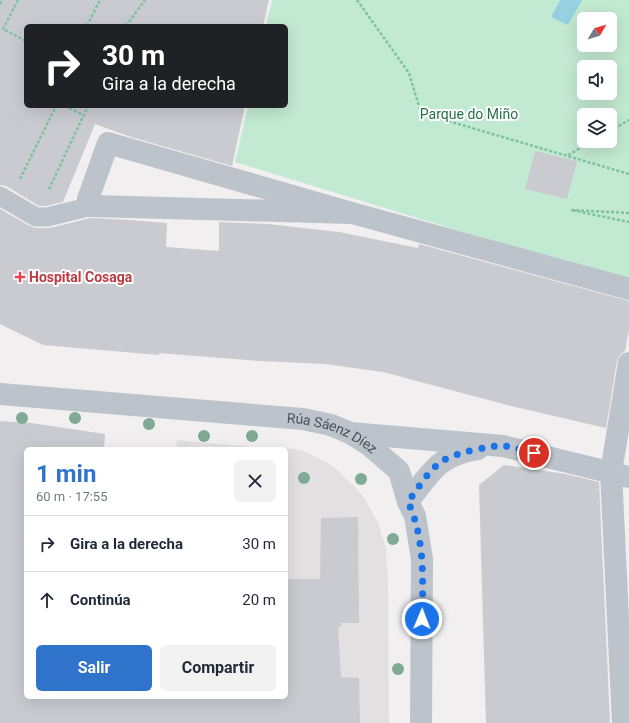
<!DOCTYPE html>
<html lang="es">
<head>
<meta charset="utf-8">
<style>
  body { margin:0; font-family:Roboto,sans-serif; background:#f2f2f3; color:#1f2937; height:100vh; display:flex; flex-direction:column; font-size:15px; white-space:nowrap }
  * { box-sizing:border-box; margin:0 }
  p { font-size:13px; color:#747a83 }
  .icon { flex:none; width:22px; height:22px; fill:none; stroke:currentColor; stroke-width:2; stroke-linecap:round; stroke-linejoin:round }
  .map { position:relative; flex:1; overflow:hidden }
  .panel { position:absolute; left:24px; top:447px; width:264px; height:252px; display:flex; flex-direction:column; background:#fff; border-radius:6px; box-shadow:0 4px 16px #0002 }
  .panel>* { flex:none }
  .hud { position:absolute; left:24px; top:24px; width:264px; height:84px; border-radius:6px; box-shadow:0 4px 16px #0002; background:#202124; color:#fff; overflow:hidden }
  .needle { width:26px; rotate:52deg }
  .tools { position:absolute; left:577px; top:12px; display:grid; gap:8px }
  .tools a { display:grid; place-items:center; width:40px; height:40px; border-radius:6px; background:#fff; box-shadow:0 4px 16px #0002; font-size:20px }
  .pin { position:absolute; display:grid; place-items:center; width:34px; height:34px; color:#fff; margin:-17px; border:2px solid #fff; border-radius:50%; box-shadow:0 1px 4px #0007 }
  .me { position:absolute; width:44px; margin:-22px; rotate:1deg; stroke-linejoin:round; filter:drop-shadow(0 0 3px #0008) }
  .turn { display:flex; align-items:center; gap:14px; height:84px; padding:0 12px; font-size:18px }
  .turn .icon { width:52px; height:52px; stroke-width:2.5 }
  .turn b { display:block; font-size:28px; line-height:34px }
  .round { display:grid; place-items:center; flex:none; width:42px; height:42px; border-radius:6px; background:#f2f2f3 }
  .head { display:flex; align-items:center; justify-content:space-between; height:68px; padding:0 12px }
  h1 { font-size:24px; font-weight:700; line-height:30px; color:#2f73cb }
  .action { display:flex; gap:8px; margin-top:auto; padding:8px 12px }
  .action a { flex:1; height:46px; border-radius:6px; background:#2f73cb; color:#fff; font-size:16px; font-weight:700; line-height:46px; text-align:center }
  .action a+a { background:#f2f2f3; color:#1f2937 }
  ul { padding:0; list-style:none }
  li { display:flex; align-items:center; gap:12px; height:56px; padding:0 12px; border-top:1px solid #e0e1e3 }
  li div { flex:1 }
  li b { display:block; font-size:15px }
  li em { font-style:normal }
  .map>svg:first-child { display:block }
  .education { fill:#e2e0e0 }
  .green { fill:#c2e9d1; fill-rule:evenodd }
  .water { fill:#95d1e1 }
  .building { fill:#c9cbd1 }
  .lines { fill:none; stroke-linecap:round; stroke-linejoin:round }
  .path { stroke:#7ec3a1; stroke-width:2.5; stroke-dasharray:3 2; stroke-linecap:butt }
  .pedestrian { stroke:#bcc3ca; stroke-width:19 }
  .minor { stroke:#bcc3ca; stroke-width:22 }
  .tertiary { stroke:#bcc3ca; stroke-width:22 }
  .tree { fill:#7faa94 }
  .route { stroke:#1a73e8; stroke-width:7; stroke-dasharray:0 12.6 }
  .health-dot { fill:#e0444e; stroke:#fff; stroke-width:1.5 }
  .labels { text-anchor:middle; stroke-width:4; stroke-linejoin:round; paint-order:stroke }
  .park-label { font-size:14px; fill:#22724a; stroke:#fff }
  .health-label { font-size:14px; font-weight:bold; fill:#be3a42; stroke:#fff; text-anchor:start }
  .street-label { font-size:14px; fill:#49525a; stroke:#fff }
</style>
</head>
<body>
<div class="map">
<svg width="629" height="723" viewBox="0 0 629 723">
  <rect width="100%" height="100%" fill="#f1efef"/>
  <path class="education" d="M 176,440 L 252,447 L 294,449 L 304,451 L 328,463 L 335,468 L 357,489 L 365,499 L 379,525 L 386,549 L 388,580 L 389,723 L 195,723 L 286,697 L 286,449 L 177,449 Z"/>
  <path class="green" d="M 272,0 L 629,0 L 629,283 L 235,162 L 248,106 L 286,106 L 286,26 L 266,26 ZM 584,19 L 610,19 L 610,45 L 584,45 ZM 584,67 L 610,67 L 610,93 L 584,93 ZM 584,115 L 610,115 L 610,141 L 584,141 Z"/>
  <path class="water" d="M 560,0 L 582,0 L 568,25 L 551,17 Z"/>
  <path class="building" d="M 0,0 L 269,0 L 263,26 L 26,26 L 26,106 L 245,106 L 232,166 L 131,137 L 95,124 L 63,202 L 46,206 L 39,206 L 6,186 L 0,185 Z
    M 535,151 L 577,161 L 567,199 L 525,189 Z
    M 0,209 L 30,226 L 36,228 L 50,228 L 90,218 L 130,220 L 167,223 L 166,247 L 219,251 L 219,222 L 268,224 L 339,232 L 418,248 L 419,244 L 629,301 L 629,330 L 625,351 L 620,355 L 617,361 L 606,428 L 511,406 L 383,372 L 325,364 L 260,361 L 159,353 L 159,355 L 43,345 L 0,324 Z
    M 0,421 L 31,423 L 105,434 L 104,449 L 26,449 L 26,697 L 286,697 L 286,579 L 320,579 L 321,518 L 358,517 L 359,623 L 341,623 L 341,627 L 338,627 L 341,677 L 359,678 L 360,723 L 0,723 Z
    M 504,465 L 566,474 L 599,482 L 610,723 L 486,723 L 479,485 Z"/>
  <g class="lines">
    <path class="path" d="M 18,0 L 3,29 L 26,41
      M 357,0 L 409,73 L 421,113 L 629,174
      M 0,4 L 2,0
      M 87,26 L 100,0
      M 126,26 L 145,0
      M 65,106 L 83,115
      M 610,131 L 629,120
      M 568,155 L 593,141
      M 20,179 L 56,106
      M 49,189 L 88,106
      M 629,213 L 571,210 L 629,222"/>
    <path class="pedestrian" d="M 0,196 L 36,217 L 47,217 L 92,206"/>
    <path class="minor" d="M 108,143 L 352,213 L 92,206 L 88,199 Z
      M 352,213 L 629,289
      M 350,433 L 503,446 L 629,477
      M 408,502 C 430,473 440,454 478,449
      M 623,723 L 611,472 L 629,363"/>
    <path class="tertiary" id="s1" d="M 0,394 L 303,419 L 331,425 L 350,433 L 369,445 L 399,471 L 408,502 L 415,516 L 422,559 L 421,723"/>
  </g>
  <g class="tree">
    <circle cx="22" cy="418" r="6"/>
    <circle cx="75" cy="418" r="6"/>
    <circle cx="149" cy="424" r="6"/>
    <circle cx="204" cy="436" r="6"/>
    <circle cx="252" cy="436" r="6"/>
    <circle cx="304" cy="478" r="6"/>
    <circle cx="361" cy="479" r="6"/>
    <circle cx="393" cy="539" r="6"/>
    <circle cx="398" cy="669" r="6"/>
  </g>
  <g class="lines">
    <path class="route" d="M 422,619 C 423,579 425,538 408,502 C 419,487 429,469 444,460 C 456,453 491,445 504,446 C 514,447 524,451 534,453"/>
  </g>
  <path class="health-dot" d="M18 271h4v4h4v4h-4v4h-4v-4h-4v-4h4z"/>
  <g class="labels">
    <g class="park-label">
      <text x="469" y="119">Parque do Miño</text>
    </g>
    <g class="health-label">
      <text x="29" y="282">Hospital Cosaga</text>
    </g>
    <g class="street-label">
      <text dy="5" stroke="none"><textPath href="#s1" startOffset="336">Rúa Sáenz Díez</textPath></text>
    </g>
  </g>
</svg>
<div class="tools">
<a><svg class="needle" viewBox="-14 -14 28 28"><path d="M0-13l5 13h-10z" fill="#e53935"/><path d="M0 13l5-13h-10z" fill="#747a83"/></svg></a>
<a><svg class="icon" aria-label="sound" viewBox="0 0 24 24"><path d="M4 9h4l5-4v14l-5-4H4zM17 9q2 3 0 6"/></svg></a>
<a><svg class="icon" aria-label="layers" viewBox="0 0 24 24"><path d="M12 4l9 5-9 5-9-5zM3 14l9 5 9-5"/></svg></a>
</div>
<div class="pin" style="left:534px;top:453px;background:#d93025"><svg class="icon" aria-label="arrive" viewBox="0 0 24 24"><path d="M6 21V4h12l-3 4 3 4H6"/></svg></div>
<svg class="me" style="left:422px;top:619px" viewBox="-20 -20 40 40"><circle r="17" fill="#1a73e8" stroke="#fff" stroke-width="3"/><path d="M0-11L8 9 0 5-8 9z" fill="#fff"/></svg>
<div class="hud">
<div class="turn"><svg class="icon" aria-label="right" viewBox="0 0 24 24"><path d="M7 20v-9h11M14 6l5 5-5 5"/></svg><div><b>30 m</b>Gira a la derecha</div></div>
</div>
<section class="panel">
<div class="head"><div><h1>1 min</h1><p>60 m · 17:55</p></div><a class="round"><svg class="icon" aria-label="close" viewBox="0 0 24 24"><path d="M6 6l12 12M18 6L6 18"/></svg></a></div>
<ul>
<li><svg class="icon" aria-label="right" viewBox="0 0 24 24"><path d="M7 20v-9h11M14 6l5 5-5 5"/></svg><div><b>Gira a la derecha</b></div><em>30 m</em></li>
<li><svg class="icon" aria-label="ahead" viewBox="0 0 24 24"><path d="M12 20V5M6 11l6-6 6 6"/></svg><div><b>Continúa</b></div><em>20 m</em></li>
</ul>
<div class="action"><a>Salir</a><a>Compartir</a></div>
</section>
</div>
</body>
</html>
